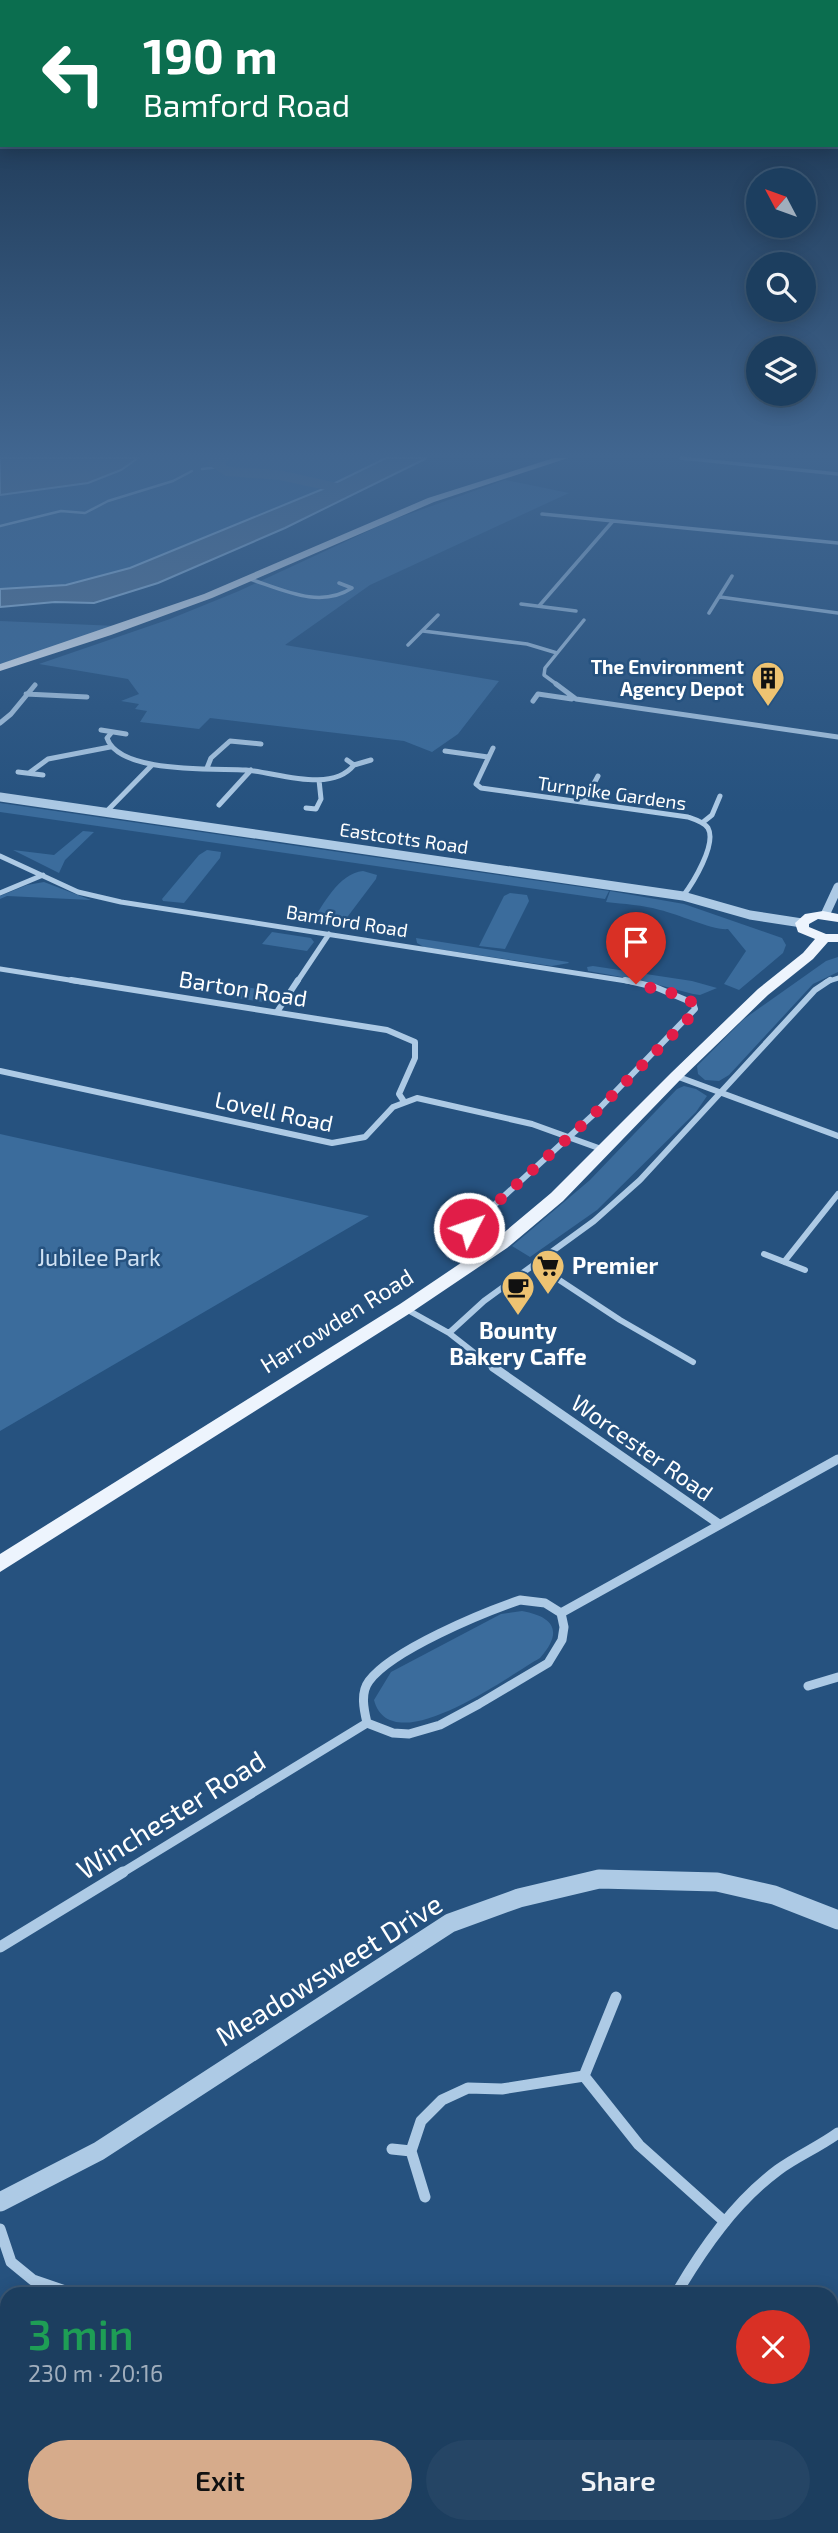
<!DOCTYPE html>
<html lang="en">
<head>
<meta charset="utf-8">
<style>
  body { margin:0; font-family:"Exo 2",sans-serif; background:#254565; color:#f1f3f6; height:100vh; display:flex; flex-direction:column; font-size:26px; white-space:nowrap }
  * { box-sizing:border-box; margin:0 }
  p { font-size:23px; color:#a0aebd }
  .icon { flex:none; width:38px; height:38px; fill:none; stroke:currentColor; stroke-width:2; stroke-linecap:round; stroke-linejoin:round }
  .map { position:relative; flex:1; overflow:hidden }
  .drawer { position:absolute; left:0px; top:2287px; width:838px; height:247px; display:flex; flex-direction:column; background:#1c3e5f; border-radius:21px 21px 0 0; box-shadow:0 4px 18px #0003,0 0 0 2px #3a5774 }
  .drawer>* { flex:none }
  .top-card { position:absolute; left:0px; top:0px; width:838px; height:147px; box-shadow:0 4px 18px #0003,0 0 0 2px #3a5774; background:#0b6e4f; color:#fff; overflow:hidden }
  .needle { width:46px; rotate:311deg }
  .controls { position:absolute; left:746px; top:168px; display:grid; gap:14px }
  .controls a { display:grid; place-items:center; width:70px; height:70px; border-radius:50%; background:#1c3e5f; box-shadow:0 4px 18px #0003,0 0 0 2px #3a5774; font-size:35px }
  .pin { position:absolute; display:grid; place-items:center; width:60px; height:60px; color:#fff; margin:-72px -30px; border-radius:50% 50% 50% 0; rotate:-45deg; box-shadow:0 0 7px #0007 }
  .pin .icon { rotate:45deg }
  .me { position:absolute; width:77px; margin:-38px; rotate:49deg; stroke-linejoin:round; filter:drop-shadow(0 0 5px #0008) }
  .turn { display:flex; align-items:center; gap:24px; height:147px; padding:0 28px; font-size:32px }
  .turn .icon { width:91px; height:91px; stroke-width:2.5 }
  .turn b { display:block; font-size:49px; line-height:60px }
  .round { display:grid; place-items:center; flex:none; width:74px; height:74px; border-radius:37px; background:#254565 }
  .head { display:flex; align-items:center; justify-content:space-between; height:119px; padding:0 28px }
  h1 { font-size:42px; font-weight:600; line-height:52px; color:#1e9e55 }
  .primary-button { display:flex; gap:14px; margin-top:auto; padding:14px 28px }
  .primary-button a { flex:1; height:80px; border-radius:42px; background:#d6ab8b; color:#111; font-size:28px; font-weight:600; line-height:80px; text-align:center }
  .primary-button a+a { background:#254565; color:#f1f3f6 }
  .map>svg:first-child { display:block }
  .green { fill:#3b6c9c }
  .water { fill:#587696; stroke:#a1c5e6; stroke-width:2 }
  .lines { fill:none; stroke-linecap:round; stroke-linejoin:round }
  .stream { stroke:#a1c5e6; stroke-width:2.5 }
  .river { fill:#587696; fill-rule:evenodd }
  .minor-far4 { stroke:#adcae5; stroke-width:3.5 }
  .minor-far3 { stroke:#adcae5; stroke-width:5 }
  .minor-far2 { stroke:#adcae5; stroke-width:6 }
  .minor-far1 { stroke:#adcae5; stroke-width:9 }
  .minor { stroke:#adcae5; stroke-width:11 }
  .tertiary-far1 { stroke:#adcae5; stroke-width:9 }
  .tertiary { stroke:#adcae5; stroke-width:19 }
  .primary { fill:#edf4fd; fill-rule:evenodd }
  .route { stroke:#e11d48; stroke-width:12; stroke-dasharray:0 21.6 }
  .labels { text-anchor:middle; stroke-width:5; stroke-linejoin:round; paint-order:stroke }
  .far-poi-label { font-size:19px; font-weight:bold; fill:#fff; stroke:#26527f; text-anchor:end }
  .far-street-label { font-size:19px; fill:#fff; stroke:#26527f }
  .street-label { font-size:23px; fill:#fff; stroke:#26527f }
  .park-label { font-size:23px; fill:#d0e2f4; stroke:#26527f }
  .poi-label { font-size:23px; font-weight:bold; fill:#fff; stroke:#26527f; text-anchor:start }
  .near-street-label { font-size:28px; fill:#fff; stroke:#26527f }
</style>
</head>
<body>
<div class="map">
<svg width="838" height="2533" viewBox="0 0 838 2533">
  <rect width="100%" height="100%" fill="#26527f"/>
  <path class="green" d="M 0,458 L 386,458 L 323,489 L 130,568 L 66,585 L 0,589 Z
    M 505,480 L 569,493 L 370,585 L 285,645 L 499,681 L 458,734 L 432,752 L 404,741 L 210,718 L 199,729 L 140,722 L 147,711 L 135,709 L 139,704 L 121,701 L 139,694 L 128,679 L 39,664 L 170,619 L 239,591 L 392,520 Z
    M 0,621 L 117,626 L 0,664 Z
    M 0,803 L 609,891 L 605,899 L 0,812 Z
    M 83,831 L 94,832 L 65,860 L 59,873 L 13,850 L 54,855 Z
    M 207,850 L 221,852 L 220,858 L 184,903 L 163,901 L 162,899 L 199,855 Z
    M 363,871 L 377,875 L 376,879 L 339,928 L 311,923 C 324,904 338,874 363,871 Z
    M 44,882 L 91,900 L 7,896 L 0,899 L 0,896 L 27,885 Z
    M 610,891 L 684,904 L 782,938 L 786,945 L 783,953 L 739,990 L 724,984 L 746,951 L 728,929 C 714,931 678,914 660,910 C 643,905 624,904 606,902 Z
    M 510,893 L 527,895 L 529,901 L 505,949 L 479,946 L 504,896 Z
    M 272,932 L 311,938 L 314,942 L 307,951 L 262,944 Z
    M 416,938 L 568,962 L 569,963 L 552,966 L 424,947 L 417,943 Z
    M 838,957 L 838,972 L 813,984 L 729,1075 L 719,1081 L 705,1080 L 698,1074 L 697,1066 L 744,1019 L 826,961 Z
    M 593,966 L 692,981 L 717,988 L 700,995 L 693,994 L 644,981 L 588,971 L 587,967 Z
    M 233,985 L 277,992 L 269,1003 L 225,996 Z
    M 684,1086 L 696,1089 L 707,1096 L 696,1112 L 597,1210 L 530,1257 L 512,1246 L 590,1180 L 677,1089 Z
    M 0,1134 L 369,1216 L 0,1431 Z
    M 522,1611 C 555,1617 563,1632 540,1658 C 508,1676 391,1763 374,1700 L 391,1672 L 501,1614 Z"/>
  <path class="water" d="M 0,458 L 138,458 L 121,470 L 88,483 L 0,495 Z
    M 386,458 L 427,458 L 285,528 L 158,583 L 94,603 L 55,602 L 0,607 L 0,589 L 66,585 L 130,568 L 323,489 Z"/>
  <g class="lines">
    <path class="stream" d="M 202,469 L 220,467
      M 0,526 L 61,511 L 85,513 L 108,501 L 173,481 L 192,471"/>
    <path class="river" d="M 213,458 L 230,458 L 225,464 L 230,467 L 279,470 L 346,485 L 348,488 L 340,493 L 279,480 L 226,476 L 207,464 Z"/>
    <path class="minor-far4" d="M 681,458 L 838,474
      M 542,514 L 838,543
      M 250,579 C 283,590 320,609 352,588 L 339,583
      M 720,597 L 838,613
      M 521,604 L 576,611
      M 539,606 L 613,521
      M 709,613 L 732,576
      M 423,631 L 527,644 L 557,653
      M 408,645 L 438,615
      M 559,686 L 544,675 L 545,668 L 584,620"/>
    <path class="minor-far3" d="M 556,684 L 576,699 L 838,737
      M 26,694 L 87,697
      M 533,701 L 538,694 L 572,699
      M 0,723 L 11,714 L 35,685
      M 101,730 L 126,734
      M 112,732 L 107,738 C 119,774 214,768 246,770 C 276,772 331,794 354,765 L 347,760
      M 493,748 L 476,784 L 481,788 L 688,817 C 694,819 704,822 708,828 C 717,844 693,883 683,896
      M 445,751 L 488,757
      M 354,765 L 371,760
      M 207,768 L 211,758 L 230,741 L 261,744
      M 18,772 L 43,775
      M 29,773 L 48,759 L 110,747
      M 584,802 L 598,776
      M 219,805 L 251,770
      M 306,808 L 316,809 L 321,799 L 319,780
      M 105,813 L 152,765
      M 702,823 L 712,815 L 720,796
      M 0,856 L 78,892 L 121,902 L 633,982
      M 0,893 L 43,875
      M 0,969 L 82,982
      M 297,982 L 329,934
      M 826,982 L 838,978"/>
    <path class="minor-far2" d="M 71,980 L 387,1030 L 415,1042 L 415,1058 L 399,1094 L 403,1100
      M 277,1012 L 298,980
      M 0,1071 L 332,1143 L 365,1137 L 393,1107 L 417,1098 L 532,1124 L 604,1150
      M 676,1076 L 838,1136
      M 469,1228 L 593,1115 L 695,1009 L 693,1003 L 655,987 L 625,980
      M 764,1254 L 805,1270
      M 784,1262 L 838,1194
      M 535,1264 L 620,1320 L 693,1362
      M 406,1309 L 449,1333 L 495,1369
      M 449,1333 L 484,1301 L 594,1221 L 640,1180 L 815,990 L 830,980"/>
    <path class="minor-far1" d="M 493,1367 L 719,1524
      M 520,1600 L 545,1603 L 561,1613 L 564,1627 L 562,1640 L 548,1663 L 479,1704 L 440,1725 L 409,1734 L 393,1733 L 367,1723 C 364,1710 360,1693 369,1681 C 392,1650 482,1613 520,1600 Z
      M 561,1613 L 838,1459
      M 808,1686 L 838,1677
      M 120,1874 L 367,1723"/>
    <path class="minor" d="M 0,1947 L 123,1872
      M 616,1997 L 584,2076 L 639,2145 L 725,2222
      M 392,2149 L 411,2151
      M 425,2197 L 411,2151 L 421,2121 L 442,2100 L 468,2088 L 502,2089 L 584,2076
      M 0,2229 L 11,2262 L 33,2280 L 74,2294
      M 676,2294 C 703,2248 735,2202 778,2170 C 797,2156 819,2147 838,2133
      M 743,2527 L 744,2533
      M 109,2533 L 111,2527"/>
    <path class="tertiary-far1" d="M 0,797 L 683,896 L 750,915 L 802,923
      M 825,915 L 838,887"/>
    <path class="tertiary" d="M 0,2202 L 99,2151 L 450,1923 L 519,1898 L 599,1879 L 717,1882 L 774,1895 L 838,1920"/>
    <path class="primary" d="M 554,458 L 568,458 L 434,502 L 212,598 L 111,635 L 0,671 L 0,664 L 204,594 L 428,498 Z
      M 823,911 L 838,914 L 838,922 L 818,919 L 809,924 L 809,927 L 826,934 L 838,934 L 838,942 L 828,942 L 813,959 L 768,995 L 681,1079 L 563,1201 L 507,1248 L 412,1312 L 0,1572 L 0,1554 L 400,1304 L 495,1240 L 551,1193 L 671,1073 L 758,989 L 803,953 L 815,939 L 798,932 L 795,923 L 805,914 Z"/>
  </g>
  <linearGradient id="sky" x2="0" y2="1"><stop stop-color="#152d46"/><stop offset="0.56" stop-color="#416690"/><stop offset="1" stop-color="#416690" stop-opacity="0"/></linearGradient>
  <rect width="838" height="813" fill="url(#sky)"/>
  <g class="lines">
    <path class="route" d="M 469,1228 L 593,1115 L 690,1017 L 695,1009 L 693,1003 L 683,996 L 636,984"/>
  </g>
  <defs>
    <symbol id="building-pin" viewBox="-11 -11 22 30"><path d="M0 17L-7.5 6A9.5 9.5 0 1 1 7.5 6Z" fill="#eec372" stroke="#26527f"/><path d="M-4-6H4V6H1V3H-1V6H-4ZM-2.5-4.3h1.7v1.8h-1.7ZM.8-4.3h1.7v1.8H.8ZM-2.5-1h1.7V.8h-1.7ZM.8-1h1.7V.8H.8Z" fill="#111"/></symbol>
    <symbol id="supermarket-pin" viewBox="-11 -11 22 30"><path d="M0 17L-7.5 6A9.5 9.5 0 1 1 7.5 6Z" fill="#eec372" stroke="#26527f"/><path d="M-6-5.5h2.5l.6 2H6L4.5 2H-2.5L-4.4-4H-6ZM-1.5 3.2a1.3 1.3 0 1 0 .1 0ZM3 3.2a1.3 1.3 0 1 0 .1 0Z" fill="#111"/></symbol>
    <symbol id="cafe-pin" viewBox="-11 -11 22 30"><path d="M0 17L-7.5 6A9.5 9.5 0 1 1 7.5 6Z" fill="#eec372" stroke="#26527f"/><path d="M-5.5-4.5H6V0H3Q3 3.5 0 3.5H-2.5Q-5.5 3.5-5.5 0ZM3-3.2v2h1.7v-2ZM-6 4.5H4V6H-6Z" fill="#111"/></symbol>
  </defs>
  <g fill-rule="evenodd">
    <use href="#building-pin" x="749" y="659" width="38" height="52"/>
    <use href="#supermarket-pin" x="529" y="1247" width="38" height="52"/>
    <use href="#cafe-pin" x="499" y="1268" width="38" height="52"/>
  </g>
  <g class="labels">
    <g class="far-poi-label">
      <text x="744" y="674">The Environment<tspan x="744" dy="22">Agency Depot</tspan></text>
    </g>
    <g class="far-street-label">
      <text transform="translate(612 793) rotate(8)" y="7">Turnpike Gardens</text>
      <text transform="translate(404 838) rotate(8)" y="7">Eastcotts Road</text>
      <text transform="translate(347 921) rotate(9)" y="7">Bamford Road</text>
    </g>
    <g class="street-label">
      <text transform="translate(243 989) rotate(9)" y="8">Barton Road</text>
      <text transform="translate(274 1112) rotate(12)" y="8">Lovell Road</text>
      <text transform="translate(337 1321) rotate(-32)" y="8">Harrowden Road</text>
      <text transform="translate(642 1448) rotate(35)" y="8">Worcester Road</text>
    </g>
    <g class="park-label">
      <text x="99" y="1266">Jubilee Park</text>
    </g>
    <g class="poi-label">
      <text x="572" y="1274">Premier</text>
      <text x="518" y="1339" text-anchor="middle">Bounty<tspan x="518" dy="26">Bakery Caffe</tspan></text>
    </g>
    <g class="near-street-label">
      <text transform="translate(171 1815) rotate(-32)" y="10">Winchester Road</text>
      <text transform="translate(329 1970) rotate(-32)" y="10">Meadowsweet Drive</text>
    </g>
  </g>
</svg>
<div class="controls">
<a><svg class="needle" viewBox="-14 -14 28 28"><path d="M0-13l5 13h-10z" fill="#e53935"/><path d="M0 13l5-13h-10z" fill="#a0aebd"/></svg></a>
<a><svg class="icon" aria-label="search" viewBox="0 0 24 24"><circle cx="10" cy="10" r="6"/><path d="M15 15l6 6"/></svg></a>
<a><svg class="icon" aria-label="layers" viewBox="0 0 24 24"><path d="M12 4l9 5-9 5-9-5zM3 14l9 5 9-5"/></svg></a>
</div>
<div class="pin" style="left:636px;top:984px;background:#d93025"><svg class="icon" aria-label="arrive" viewBox="0 0 24 24"><path d="M6 21V4h12l-3 4 3 4H6"/></svg></div>
<svg class="me" style="left:469px;top:1228px" viewBox="-20 -20 40 40"><circle r="17" fill="#e11d48" stroke="#fff" stroke-width="3"/><path d="M0-11L8 9 0 5-8 9z" fill="#fff"/></svg>
<div class="top-card">
<div class="turn"><svg class="icon" aria-label="left" viewBox="0 0 24 24"><path d="M17 20v-9H6M10 6l-5 5 5 5"/></svg><div><b>190 m</b>Bamford Road</div></div>
</div>
<section class="drawer">
<div class="head"><div><h1>3 min</h1><p>230 m · 20:16</p></div><a class="round" style="background:#d93025;color:#fff"><svg class="icon" aria-label="close" viewBox="0 0 24 24"><path d="M6 6l12 12M18 6L6 18"/></svg></a></div>
<div class="primary-button"><a>Exit</a><a>Share</a></div>
</section>
</div>
</body>
</html>
